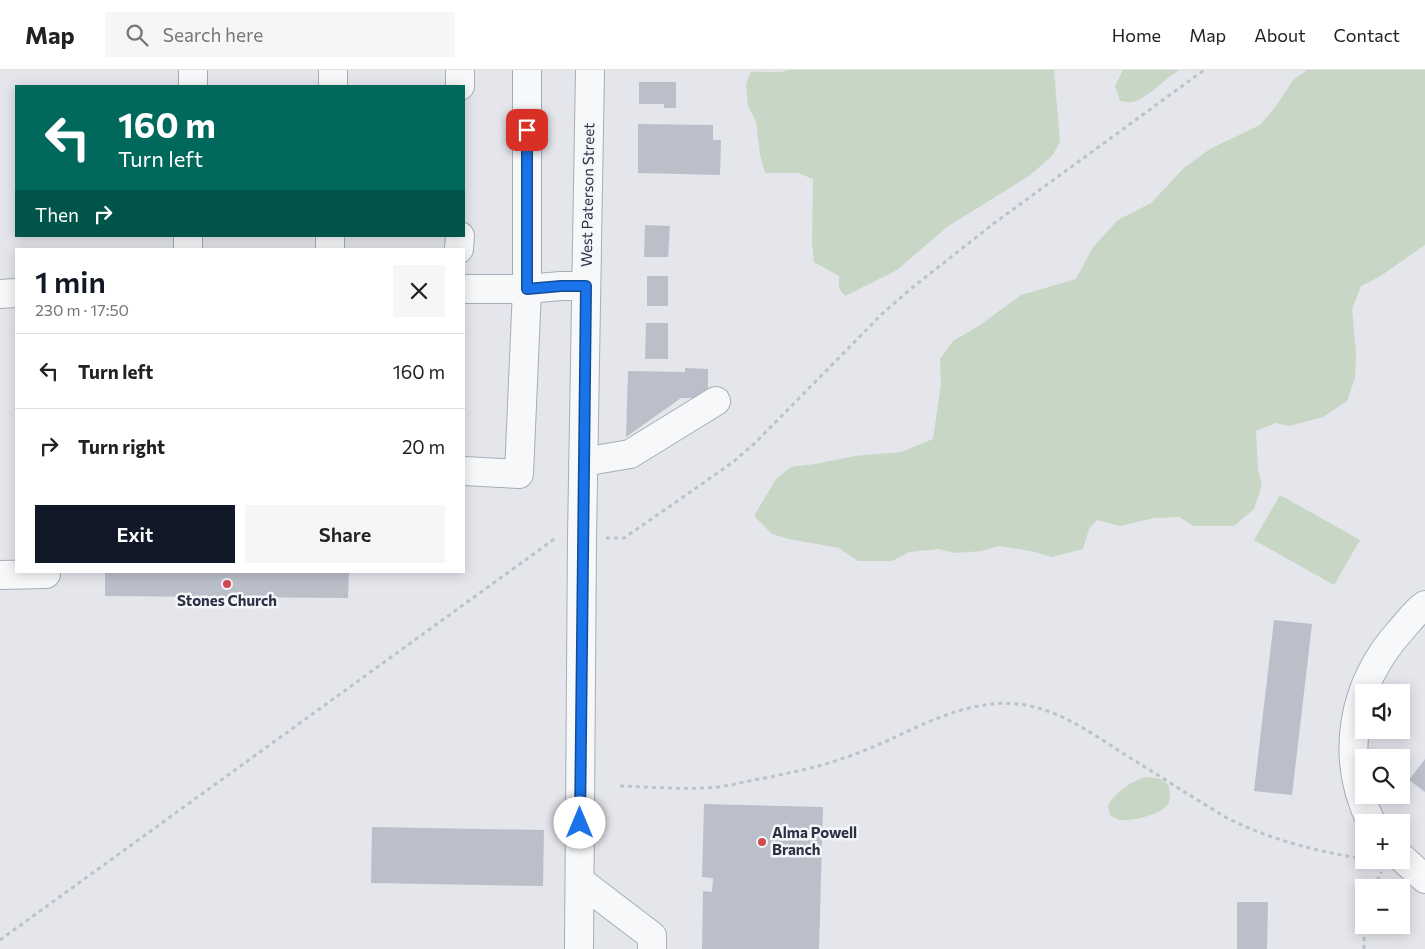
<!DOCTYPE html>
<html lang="en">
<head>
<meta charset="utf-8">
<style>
  body { margin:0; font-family:Commissioner,sans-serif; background:#f6f6f6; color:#222; height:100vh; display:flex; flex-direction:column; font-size:19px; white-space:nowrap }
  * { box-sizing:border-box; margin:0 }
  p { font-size:16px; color:#767676 }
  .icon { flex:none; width:28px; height:28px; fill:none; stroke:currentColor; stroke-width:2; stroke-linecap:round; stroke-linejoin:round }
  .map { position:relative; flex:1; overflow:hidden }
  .panel { position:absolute; left:15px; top:178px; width:450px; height:325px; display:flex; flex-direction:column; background:#fff; border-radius:0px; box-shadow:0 2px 12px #0003 }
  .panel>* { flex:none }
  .banner { position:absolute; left:15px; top:15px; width:450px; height:152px; border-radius:0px; box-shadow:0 2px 12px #0003; background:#00695c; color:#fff; overflow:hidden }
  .buttons { position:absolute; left:1355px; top:614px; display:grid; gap:10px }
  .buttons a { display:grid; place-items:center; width:55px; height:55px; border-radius:0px; background:#fff; box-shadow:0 2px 12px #0003; font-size:25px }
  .pin { position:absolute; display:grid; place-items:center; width:42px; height:42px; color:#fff; margin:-21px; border-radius:10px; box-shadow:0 2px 8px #0006 }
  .me { position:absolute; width:55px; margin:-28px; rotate:0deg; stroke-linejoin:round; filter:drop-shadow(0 0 4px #0008) }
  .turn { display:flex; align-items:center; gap:18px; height:105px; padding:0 20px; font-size:22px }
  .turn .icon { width:65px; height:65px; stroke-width:2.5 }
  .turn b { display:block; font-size:35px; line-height:42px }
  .then { display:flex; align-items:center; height:48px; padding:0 20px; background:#0003; gap:10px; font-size:19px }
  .round { display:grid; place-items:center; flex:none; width:52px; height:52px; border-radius:0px; background:#f6f6f6 }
  .headline { display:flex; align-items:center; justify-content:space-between; height:85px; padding:0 20px }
  h1 { font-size:30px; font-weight:600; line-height:38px; color:#111827 }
  .action { display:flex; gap:10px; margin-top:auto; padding:10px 20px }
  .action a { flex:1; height:58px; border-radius:0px; background:#111827; color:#fff; font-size:20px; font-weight:600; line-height:58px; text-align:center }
  .action a+a { background:#f6f6f6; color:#222 }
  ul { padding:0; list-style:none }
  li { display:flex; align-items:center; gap:15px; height:75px; padding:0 20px; border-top:1px solid #e0e0e0 }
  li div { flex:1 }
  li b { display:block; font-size:19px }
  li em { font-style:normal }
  header { display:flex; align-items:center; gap:30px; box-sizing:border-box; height:70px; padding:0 25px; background:#fff; border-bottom:1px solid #e0e0e0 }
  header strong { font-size:24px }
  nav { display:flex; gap:28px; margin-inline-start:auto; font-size:18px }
  .search { width:350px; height:45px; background:#f6f6f6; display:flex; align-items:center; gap:12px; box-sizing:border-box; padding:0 18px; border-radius:0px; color:#767676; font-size:19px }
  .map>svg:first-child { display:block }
  .green { fill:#c8d6c5 }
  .building { fill:#bbbfca }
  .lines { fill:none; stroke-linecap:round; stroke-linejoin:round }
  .minor-casing { stroke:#a9acb7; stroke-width:30 }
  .path { stroke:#bec1c7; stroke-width:3; stroke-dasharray:4 4; stroke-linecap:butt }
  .minor { stroke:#f7f8fa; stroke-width:28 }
  .route-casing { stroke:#114b97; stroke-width:12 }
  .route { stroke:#1a73e8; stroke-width:9 }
  .poi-dot { fill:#d04a51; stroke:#f4f6f9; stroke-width:2 }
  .labels { text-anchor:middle; stroke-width:5; stroke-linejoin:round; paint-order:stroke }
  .street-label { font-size:15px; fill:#2b3245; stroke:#f4f6f9 }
  .poi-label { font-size:15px; font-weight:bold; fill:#2b3245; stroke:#f4f6f9 }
</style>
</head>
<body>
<header>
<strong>Map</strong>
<div class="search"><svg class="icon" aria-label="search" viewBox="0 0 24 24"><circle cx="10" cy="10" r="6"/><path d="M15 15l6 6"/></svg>Search here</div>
<nav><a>Home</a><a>Map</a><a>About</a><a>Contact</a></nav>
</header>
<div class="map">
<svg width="1425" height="879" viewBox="0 0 1425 879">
  <rect width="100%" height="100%" fill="#e4e6ec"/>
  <path class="green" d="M 790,0 L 1054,0 L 1060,72 L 1052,86 L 1029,106 L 947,157 L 897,200 L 845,226 L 839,218 L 839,206 L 814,192 L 812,173 L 813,109 L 798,103 L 765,103 L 760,85 L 756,51 L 748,36 L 746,14 L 751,2 C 763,1 778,4 790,0 Z
    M 1123,0 L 1179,0 C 1166,8 1146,30 1132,32 C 1129,33 1124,31 1120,31 L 1115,16 Z
    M 1307,0 L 1425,0 L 1425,175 L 1379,207 L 1361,216 L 1352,239 L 1356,282 L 1355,308 L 1347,331 L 1323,347 L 1289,356 L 1276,353 L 1256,361 L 1258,400 L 1262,415 L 1254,439 L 1234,456 L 1194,456 L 1179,447 L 1155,448 L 1120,456 L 1097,450 L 1089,459 L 1083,479 L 1052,487 L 1031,481 L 999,476 L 982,481 L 956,483 L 938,479 L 909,482 L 892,491 L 858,491 L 839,478 L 789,469 L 772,464 L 754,446 L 776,409 L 791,397 L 815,394 L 855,386 L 901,382 L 933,369 L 941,314 L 940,289 L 953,271 L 980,255 L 1021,225 L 1076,209 L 1093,177 L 1118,150 L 1151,133 L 1185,97 L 1210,79 L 1260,55 L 1276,36 L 1293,10 Z
    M 1280,425 L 1360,470 L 1334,515 L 1254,470 Z
    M 1150,707 L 1160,709 L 1168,714 C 1170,720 1171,728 1168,734 C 1163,744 1131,752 1120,750 C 1116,749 1113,747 1110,745 L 1108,736 C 1114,723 1136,707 1150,707 Z"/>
  <path class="building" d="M 639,12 L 676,12 L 676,38 L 664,38 L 664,34 L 639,34 Z
    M 638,54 L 713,55 L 713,70 L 721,70 L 720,105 L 638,103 Z
    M 645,155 L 670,156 L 668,187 L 644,187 Z
    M 647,206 L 668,206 L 668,236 L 647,236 Z
    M 646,253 L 668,253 L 668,289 L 645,289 Z
    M 685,298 L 708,299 L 708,328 L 681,328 L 626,367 L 628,301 L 685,302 Z
    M 105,501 L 349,501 L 348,528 L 105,526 Z
    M 1274,550 L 1312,554 L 1292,725 L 1254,721 Z
    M 1425,689 L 1425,722 L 1409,710 Z
    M 704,734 L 823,737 L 819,879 L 702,879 L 703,821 L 712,822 L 713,808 L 702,807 Z
    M 372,757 L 544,760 L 543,816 L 371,813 Z
    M 1237,832 L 1268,832 L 1267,879 L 1237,879 Z"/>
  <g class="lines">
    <defs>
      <path id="minor" d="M 193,16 L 193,0
        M 333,16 L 333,0
        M 460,16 L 460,0
        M 188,179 L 188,166
        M 330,179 L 330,166
        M 459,179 L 460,166
        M 464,219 L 527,219 L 561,216 L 586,216
        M 0,224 L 16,223
        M 583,392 L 630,384 L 716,331
        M 464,401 L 519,404 L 527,219 L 527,0
        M 0,505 L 46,504 L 46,501
        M 1371,752 C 1339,686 1352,614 1401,560 C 1409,551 1416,541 1425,535
        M 1401,787 L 1425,809
        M 580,811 L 652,866 L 652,879
        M 579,879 L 582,468 L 590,0"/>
    </defs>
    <use href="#minor" class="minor-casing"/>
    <path class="path" d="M 606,468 L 624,468 L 699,416 L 733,392 L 755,373 L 883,243 L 913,217 L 993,154 L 1204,0
      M 620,716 C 647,717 675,719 703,718 C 717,718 731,715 744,712 C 770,707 796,702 822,695 C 846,688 870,679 893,668 C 936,648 985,624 1034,637 C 1067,645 1096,666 1124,684 C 1158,705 1192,727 1227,748 C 1271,770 1316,781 1364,789
      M 1367,790 L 1376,792
      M 1374,818 L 1381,802
      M 0,870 L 553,470 L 557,470
      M 1364,879 L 1364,855"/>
    <use href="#minor" class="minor"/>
  </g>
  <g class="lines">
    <defs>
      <path id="route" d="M 527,60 L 527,219 L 561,216 L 586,216 L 580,753"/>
    </defs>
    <use href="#route" class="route-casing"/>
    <use href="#route" class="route"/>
  </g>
  <g class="poi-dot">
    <circle cx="227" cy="514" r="5"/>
    <circle cx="762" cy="772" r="5"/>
  </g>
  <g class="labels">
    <g class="street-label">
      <text transform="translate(588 125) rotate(-89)" y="5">West Paterson Street</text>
    </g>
    <g class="poi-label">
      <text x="227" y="536">Stones Church</text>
      <text x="772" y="768" text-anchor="start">Alma Powell<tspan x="772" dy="17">Branch</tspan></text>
    </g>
  </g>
</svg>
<div class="buttons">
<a><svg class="icon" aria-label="sound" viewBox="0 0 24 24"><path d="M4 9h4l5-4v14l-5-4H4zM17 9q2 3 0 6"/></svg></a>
<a><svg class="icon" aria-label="search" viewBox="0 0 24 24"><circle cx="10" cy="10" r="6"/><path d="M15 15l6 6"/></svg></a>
<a>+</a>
<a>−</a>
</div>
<div class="pin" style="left:527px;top:60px;background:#d93025"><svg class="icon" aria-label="arrive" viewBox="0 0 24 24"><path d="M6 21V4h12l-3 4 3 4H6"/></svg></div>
<svg class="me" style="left:580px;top:753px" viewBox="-20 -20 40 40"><circle r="19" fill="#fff"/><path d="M0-13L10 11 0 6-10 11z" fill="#1a73e8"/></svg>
<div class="banner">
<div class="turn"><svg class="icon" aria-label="left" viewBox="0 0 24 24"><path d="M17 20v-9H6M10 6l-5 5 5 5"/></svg><div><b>160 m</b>Turn left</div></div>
<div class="then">Then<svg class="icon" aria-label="right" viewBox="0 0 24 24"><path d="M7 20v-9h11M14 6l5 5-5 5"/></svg></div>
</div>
<section class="panel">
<div class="headline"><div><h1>1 min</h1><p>230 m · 17:50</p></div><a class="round"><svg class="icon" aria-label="close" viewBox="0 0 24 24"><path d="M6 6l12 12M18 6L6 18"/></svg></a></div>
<ul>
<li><svg class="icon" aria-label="left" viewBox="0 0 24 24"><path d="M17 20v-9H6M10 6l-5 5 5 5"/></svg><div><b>Turn left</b></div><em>160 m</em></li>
<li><svg class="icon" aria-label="right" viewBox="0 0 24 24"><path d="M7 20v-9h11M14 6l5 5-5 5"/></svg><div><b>Turn right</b></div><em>20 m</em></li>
</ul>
<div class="action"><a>Exit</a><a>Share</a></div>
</section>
</div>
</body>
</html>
